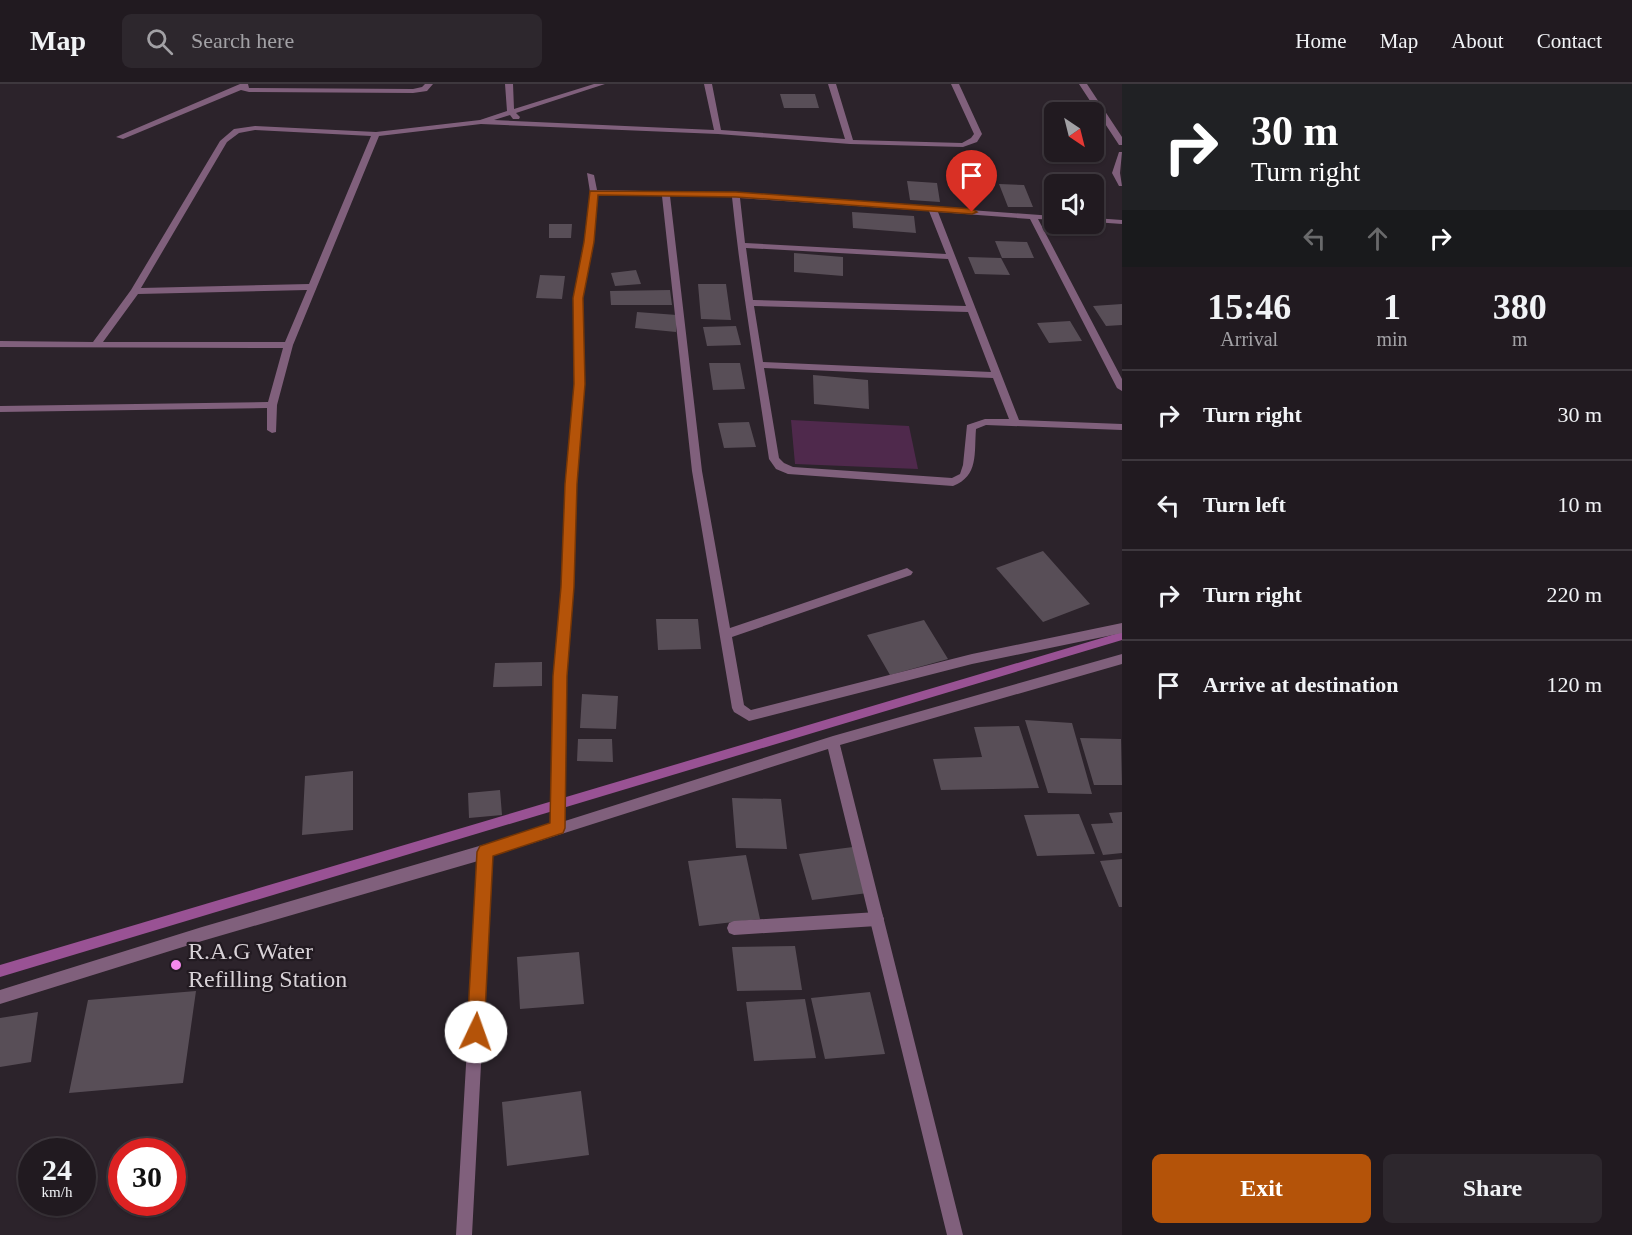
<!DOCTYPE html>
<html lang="en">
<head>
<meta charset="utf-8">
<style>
  body { margin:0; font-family:Georgia,serif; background:#2d272d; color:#f1f3f6; height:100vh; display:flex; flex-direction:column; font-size:22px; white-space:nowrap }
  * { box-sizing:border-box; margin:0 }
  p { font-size:20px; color:#a2a1a5 }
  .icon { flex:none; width:33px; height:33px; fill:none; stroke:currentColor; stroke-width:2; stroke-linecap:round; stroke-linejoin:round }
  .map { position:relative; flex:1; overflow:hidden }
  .details { display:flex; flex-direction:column; background:#211a20; width:510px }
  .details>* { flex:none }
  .top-card { background:#202124; color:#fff; overflow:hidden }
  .needle { width:39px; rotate:145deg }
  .controls { position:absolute; left:1044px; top:18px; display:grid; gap:12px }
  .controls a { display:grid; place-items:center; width:60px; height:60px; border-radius:9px; background:#211a20; box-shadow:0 2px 4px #0004,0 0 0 2px #3e383e; font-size:30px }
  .speed { position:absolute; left:18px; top:1054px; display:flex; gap:12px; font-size:30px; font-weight:700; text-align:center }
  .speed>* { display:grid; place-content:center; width:78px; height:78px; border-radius:50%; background:#211a20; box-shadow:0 2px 4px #0004,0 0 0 2px #3e383e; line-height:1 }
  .speed small { font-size:15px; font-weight:400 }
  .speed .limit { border:9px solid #d22; background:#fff; color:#111 }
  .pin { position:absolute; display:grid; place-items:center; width:51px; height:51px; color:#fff; margin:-62px -26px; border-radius:50% 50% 50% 0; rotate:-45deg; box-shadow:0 0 6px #0007 }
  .pin .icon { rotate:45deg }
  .me { position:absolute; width:66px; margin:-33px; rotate:3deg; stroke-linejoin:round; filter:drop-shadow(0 0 4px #0008) }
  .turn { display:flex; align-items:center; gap:21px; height:126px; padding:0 30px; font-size:27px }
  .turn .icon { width:78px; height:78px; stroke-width:2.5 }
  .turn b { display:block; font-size:42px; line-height:51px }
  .lanes { display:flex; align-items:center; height:57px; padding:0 30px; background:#0003; justify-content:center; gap:30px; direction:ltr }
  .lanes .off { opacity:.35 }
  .eta { display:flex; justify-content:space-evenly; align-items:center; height:102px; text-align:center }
  .eta b { font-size:36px; font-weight:700; line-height:42px }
  .button { display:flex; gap:12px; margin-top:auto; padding:12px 30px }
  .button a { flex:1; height:69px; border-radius:9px; background:#b45309; color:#fff; font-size:24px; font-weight:700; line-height:69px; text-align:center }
  .button a+a { background:#2d272d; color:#f1f3f6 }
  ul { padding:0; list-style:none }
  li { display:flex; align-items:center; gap:18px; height:90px; padding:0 30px; border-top:2px solid #3e383e }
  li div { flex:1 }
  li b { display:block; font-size:22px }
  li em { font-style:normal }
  header { display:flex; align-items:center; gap:36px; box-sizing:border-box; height:84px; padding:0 30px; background:#211a20; border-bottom:2px solid #3e383e }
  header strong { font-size:28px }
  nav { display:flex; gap:33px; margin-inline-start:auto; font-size:21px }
  .search { width:420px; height:54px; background:#2d272d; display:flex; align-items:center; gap:15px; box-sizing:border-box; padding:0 21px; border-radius:9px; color:#a2a1a5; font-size:22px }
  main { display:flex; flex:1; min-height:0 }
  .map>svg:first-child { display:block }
  .green { fill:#4f294c }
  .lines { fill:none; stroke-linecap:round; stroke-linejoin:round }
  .stream { fill:#995294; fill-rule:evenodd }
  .building { fill:#584e57 }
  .lane { fill:#80607c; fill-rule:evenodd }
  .street { fill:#80607c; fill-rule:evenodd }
  .route { fill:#b45309; stroke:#753606; stroke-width:1.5 }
  .poi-dot { fill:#f689ed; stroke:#221a21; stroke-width:2 }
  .labels { text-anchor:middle; stroke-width:4.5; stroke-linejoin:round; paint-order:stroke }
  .near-poi-label { font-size:24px; fill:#d8d2d7; stroke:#221a21; text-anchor:start }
</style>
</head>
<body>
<header>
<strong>Map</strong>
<div class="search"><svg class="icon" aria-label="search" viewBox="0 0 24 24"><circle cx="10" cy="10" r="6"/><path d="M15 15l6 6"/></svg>Search here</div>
<nav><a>Home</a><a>Map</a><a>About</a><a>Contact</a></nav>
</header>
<main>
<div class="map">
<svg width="1122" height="1151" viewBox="0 0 1122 1151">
  <rect width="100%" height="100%" fill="#2c232b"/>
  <path class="green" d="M 791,336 L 909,342 L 918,385 L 795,380 Z"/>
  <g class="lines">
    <path class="stream" d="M 1122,548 L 1122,556 L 0,893 L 0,881 Z"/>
  </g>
  <path class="building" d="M 780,10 L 815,10 L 819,24 L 784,24 Z
    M 1061,91 L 1091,92 L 1099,107 L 1094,107 L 1094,100 L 1066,100 Z
    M 907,97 L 937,99 L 940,118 L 910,116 Z
    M 999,100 L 1024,101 L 1033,123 L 1008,123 Z
    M 852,128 L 914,132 L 916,149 L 853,144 Z
    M 549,140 L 572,140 L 571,154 L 549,154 Z
    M 995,157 L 1027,158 L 1034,174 L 1002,174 Z
    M 794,169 L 843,173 L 843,192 L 794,188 Z
    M 968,173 L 1001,174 L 1010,191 L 975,190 Z
    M 636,186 L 641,200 L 615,202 L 611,189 Z
    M 540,191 L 565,192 L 562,215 L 536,214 Z
    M 698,200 L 726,200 L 731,236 L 701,235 Z
    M 670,206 L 672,221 L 611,221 L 610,207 Z
    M 1122,220 L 1122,241 L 1106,242 L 1093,222 Z
    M 637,228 L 677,231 L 676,248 L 635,244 Z
    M 1070,237 L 1082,257 L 1049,259 L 1037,239 Z
    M 736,242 L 741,261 L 707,262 L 703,243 Z
    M 709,279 L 740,279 L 745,305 L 713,306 Z
    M 813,291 L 868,296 L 869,325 L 814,320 Z
    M 749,338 L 756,363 L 724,364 L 718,339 Z
    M 1043,467 L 1090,520 L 1043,538 L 996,484 Z
    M 656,535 L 698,535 L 701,565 L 658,566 Z
    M 924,536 L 948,575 L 890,591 L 867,551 Z
    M 542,578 L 542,602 L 493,603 L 495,579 Z
    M 582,610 L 618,612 L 616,645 L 580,644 Z
    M 1025,636 L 1072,639 L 1092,710 L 1048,709 Z
    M 1019,642 L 1039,704 L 941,706 L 933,675 L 982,673 L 974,643 Z
    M 1080,654 L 1121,655 L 1122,701 L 1094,701 Z
    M 578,655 L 612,655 L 613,678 L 577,677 Z
    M 353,687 L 353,746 L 302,751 L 305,692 Z
    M 500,706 L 502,731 L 469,734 L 468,709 Z
    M 732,714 L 781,715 L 787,765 L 736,764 Z
    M 1122,728 L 1122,769 L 1103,771 L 1091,740 L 1113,739 L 1109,729 Z
    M 1079,730 L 1095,770 L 1037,772 L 1024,731 Z
    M 853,763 L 868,809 L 812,816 L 799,770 Z
    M 746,771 L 760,835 L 699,842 L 688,777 Z
    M 1122,775 L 1122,823 L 1119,823 L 1100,777 Z
    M 795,862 L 802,906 L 737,907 L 732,863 Z
    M 579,868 L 584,920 L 520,925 L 517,873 Z
    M 196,907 L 183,999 L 69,1009 L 88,916 Z
    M 870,908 L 885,970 L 825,975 L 811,914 Z
    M 805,915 L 816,974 L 754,977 L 746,918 Z
    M 38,928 L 31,978 L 0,983 L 0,934 Z
    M 581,1007 L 589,1071 L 507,1082 L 502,1018 Z"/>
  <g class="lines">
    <path class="lane" d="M 877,828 L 882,830 L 884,835 L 882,840 L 877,842 L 734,851 L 729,849 L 727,844 L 729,839 L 734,837 Z"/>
    <path class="street" d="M 240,0 L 248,0 L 249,4 L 413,5 L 422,3 L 425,0 L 433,0 L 427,7 L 413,9 L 249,8 L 241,6 L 123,55 L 116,53 Z
      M 505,0 L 513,0 L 514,25 L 594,0 L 605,0 L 516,29 L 520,33 L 519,35 L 513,35 L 510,31 L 494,36 L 714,46 L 704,0 L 712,0 L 721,46 L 845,55 L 828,0 L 836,0 L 853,56 L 962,59 L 971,54 L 974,50 L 951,0 L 959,0 L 982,50 L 977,58 L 963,63 L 850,60 L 718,50 L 481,40 L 379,52 L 293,261 L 277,321 L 276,348 L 272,349 L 267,346 L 267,324 L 0,328 L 0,322 L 268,318 L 283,264 L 0,263 L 0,257 L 93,258 L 131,206 L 220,57 L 234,45 L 255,42 L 376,48 L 480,36 L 507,27 ZM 255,46 L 371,52 L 309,200 L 141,204 L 227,58 L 239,49 ZM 307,206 L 285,258 L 103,258 L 138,210 Z
      M 1079,0 L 1087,0 L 1122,53 L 1122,61 L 1119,61 Z
      M 1119,68 L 1122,68 L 1120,89 L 1122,102 L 1119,102 L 1112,89 Z
      M 587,89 L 594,91 L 597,106 L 736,109 L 1054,132 L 1054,136 L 1038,135 L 1122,295 L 1122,307 L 1117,304 L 1030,135 L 938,128 L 1019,336 L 1122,340 L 1122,346 L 986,341 L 976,345 C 974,369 979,392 953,402 L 788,390 L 776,385 L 769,375 C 756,286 741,201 732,113 L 670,112 L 702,387 L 730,544 L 907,484 L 913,488 L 911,491 L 732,553 L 744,621 L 751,626 L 972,570 L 1122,539 L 1122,549 L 972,580 L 749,637 L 734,628 L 732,624 L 692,387 L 662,112 L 598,110 L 593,158 L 582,214 L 585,300 L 576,400 L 574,503 L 566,592 L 565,737 L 833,652 L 1122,570 L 1122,580 L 840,661 L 963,1151 L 947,1151 L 828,665 L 492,772 L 472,1151 L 456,1151 L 478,777 L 202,857 L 0,920 L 0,906 L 202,843 L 551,741 L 554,592 L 562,503 L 566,400 L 575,300 L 574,214 L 585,158 L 590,108 ZM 740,114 L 929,127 L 946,170 L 745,159 ZM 746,164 L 948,175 L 966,222 L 753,216 ZM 754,222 L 968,228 L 991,288 L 763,278 ZM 764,284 L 993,294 L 1009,335 L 985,335 L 967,341 L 963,381 L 960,390 L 952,394 L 793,383 L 784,379 L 779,374 Z
      M 1094,134 L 1122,136 L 1122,140 L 1094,138 Z"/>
  </g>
  <path class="route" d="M 590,107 L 736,108 L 972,125 L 977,128 L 972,130 L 736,113 L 598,111 L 594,158 L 583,214 L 585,300 L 577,400 L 574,503 L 567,592 L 565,744 L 563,749 L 493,772 L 484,948 L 482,954 L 476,957 L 469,954 L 467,948 L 477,768 L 480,762 L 550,739 L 553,592 L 561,503 L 565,400 L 574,300 L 573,214 L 584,158 Z"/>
  <circle class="poi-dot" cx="176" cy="881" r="6"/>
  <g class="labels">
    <g class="near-poi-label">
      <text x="188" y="875">R.A.G Water<tspan x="188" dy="28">Refilling Station</tspan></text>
    </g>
  </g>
</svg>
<div class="controls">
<a><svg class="needle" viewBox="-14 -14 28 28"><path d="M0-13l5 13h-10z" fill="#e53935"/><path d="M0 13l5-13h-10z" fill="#a2a1a5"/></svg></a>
<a><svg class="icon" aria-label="sound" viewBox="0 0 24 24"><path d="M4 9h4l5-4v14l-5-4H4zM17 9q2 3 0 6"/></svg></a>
</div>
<div class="speed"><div>24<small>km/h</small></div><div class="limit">30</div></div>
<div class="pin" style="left:972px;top:128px;background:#d93025"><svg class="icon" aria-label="arrive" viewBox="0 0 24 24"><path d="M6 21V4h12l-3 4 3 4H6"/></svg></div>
<svg class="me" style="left:476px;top:948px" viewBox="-20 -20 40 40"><circle r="19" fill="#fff"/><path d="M0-13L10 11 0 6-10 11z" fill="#b45309"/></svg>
</div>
<section class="details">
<div class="top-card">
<div class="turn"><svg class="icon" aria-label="right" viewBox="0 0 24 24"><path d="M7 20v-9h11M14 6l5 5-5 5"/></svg><div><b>30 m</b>Turn right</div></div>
<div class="lanes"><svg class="icon off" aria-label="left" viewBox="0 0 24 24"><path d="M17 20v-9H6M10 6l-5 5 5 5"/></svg><svg class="icon off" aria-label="ahead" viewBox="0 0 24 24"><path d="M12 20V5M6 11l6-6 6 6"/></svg><svg class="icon" aria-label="right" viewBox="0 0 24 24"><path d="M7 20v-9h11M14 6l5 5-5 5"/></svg></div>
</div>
<div class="eta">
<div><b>15:46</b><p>Arrival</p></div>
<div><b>1</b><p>min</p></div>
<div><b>380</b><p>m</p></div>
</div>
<ul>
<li><svg class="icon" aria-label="right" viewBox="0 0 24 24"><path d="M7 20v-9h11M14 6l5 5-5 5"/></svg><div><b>Turn right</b></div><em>30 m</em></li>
<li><svg class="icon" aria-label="left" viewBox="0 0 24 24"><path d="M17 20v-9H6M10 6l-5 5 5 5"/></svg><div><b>Turn left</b></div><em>10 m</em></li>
<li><svg class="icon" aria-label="right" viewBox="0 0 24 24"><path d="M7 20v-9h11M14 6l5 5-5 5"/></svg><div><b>Turn right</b></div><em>220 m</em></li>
<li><svg class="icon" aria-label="arrive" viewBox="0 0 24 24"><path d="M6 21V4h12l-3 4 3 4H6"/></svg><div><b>Arrive at destination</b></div><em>120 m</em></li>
</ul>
<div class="button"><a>Exit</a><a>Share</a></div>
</section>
</main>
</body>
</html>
